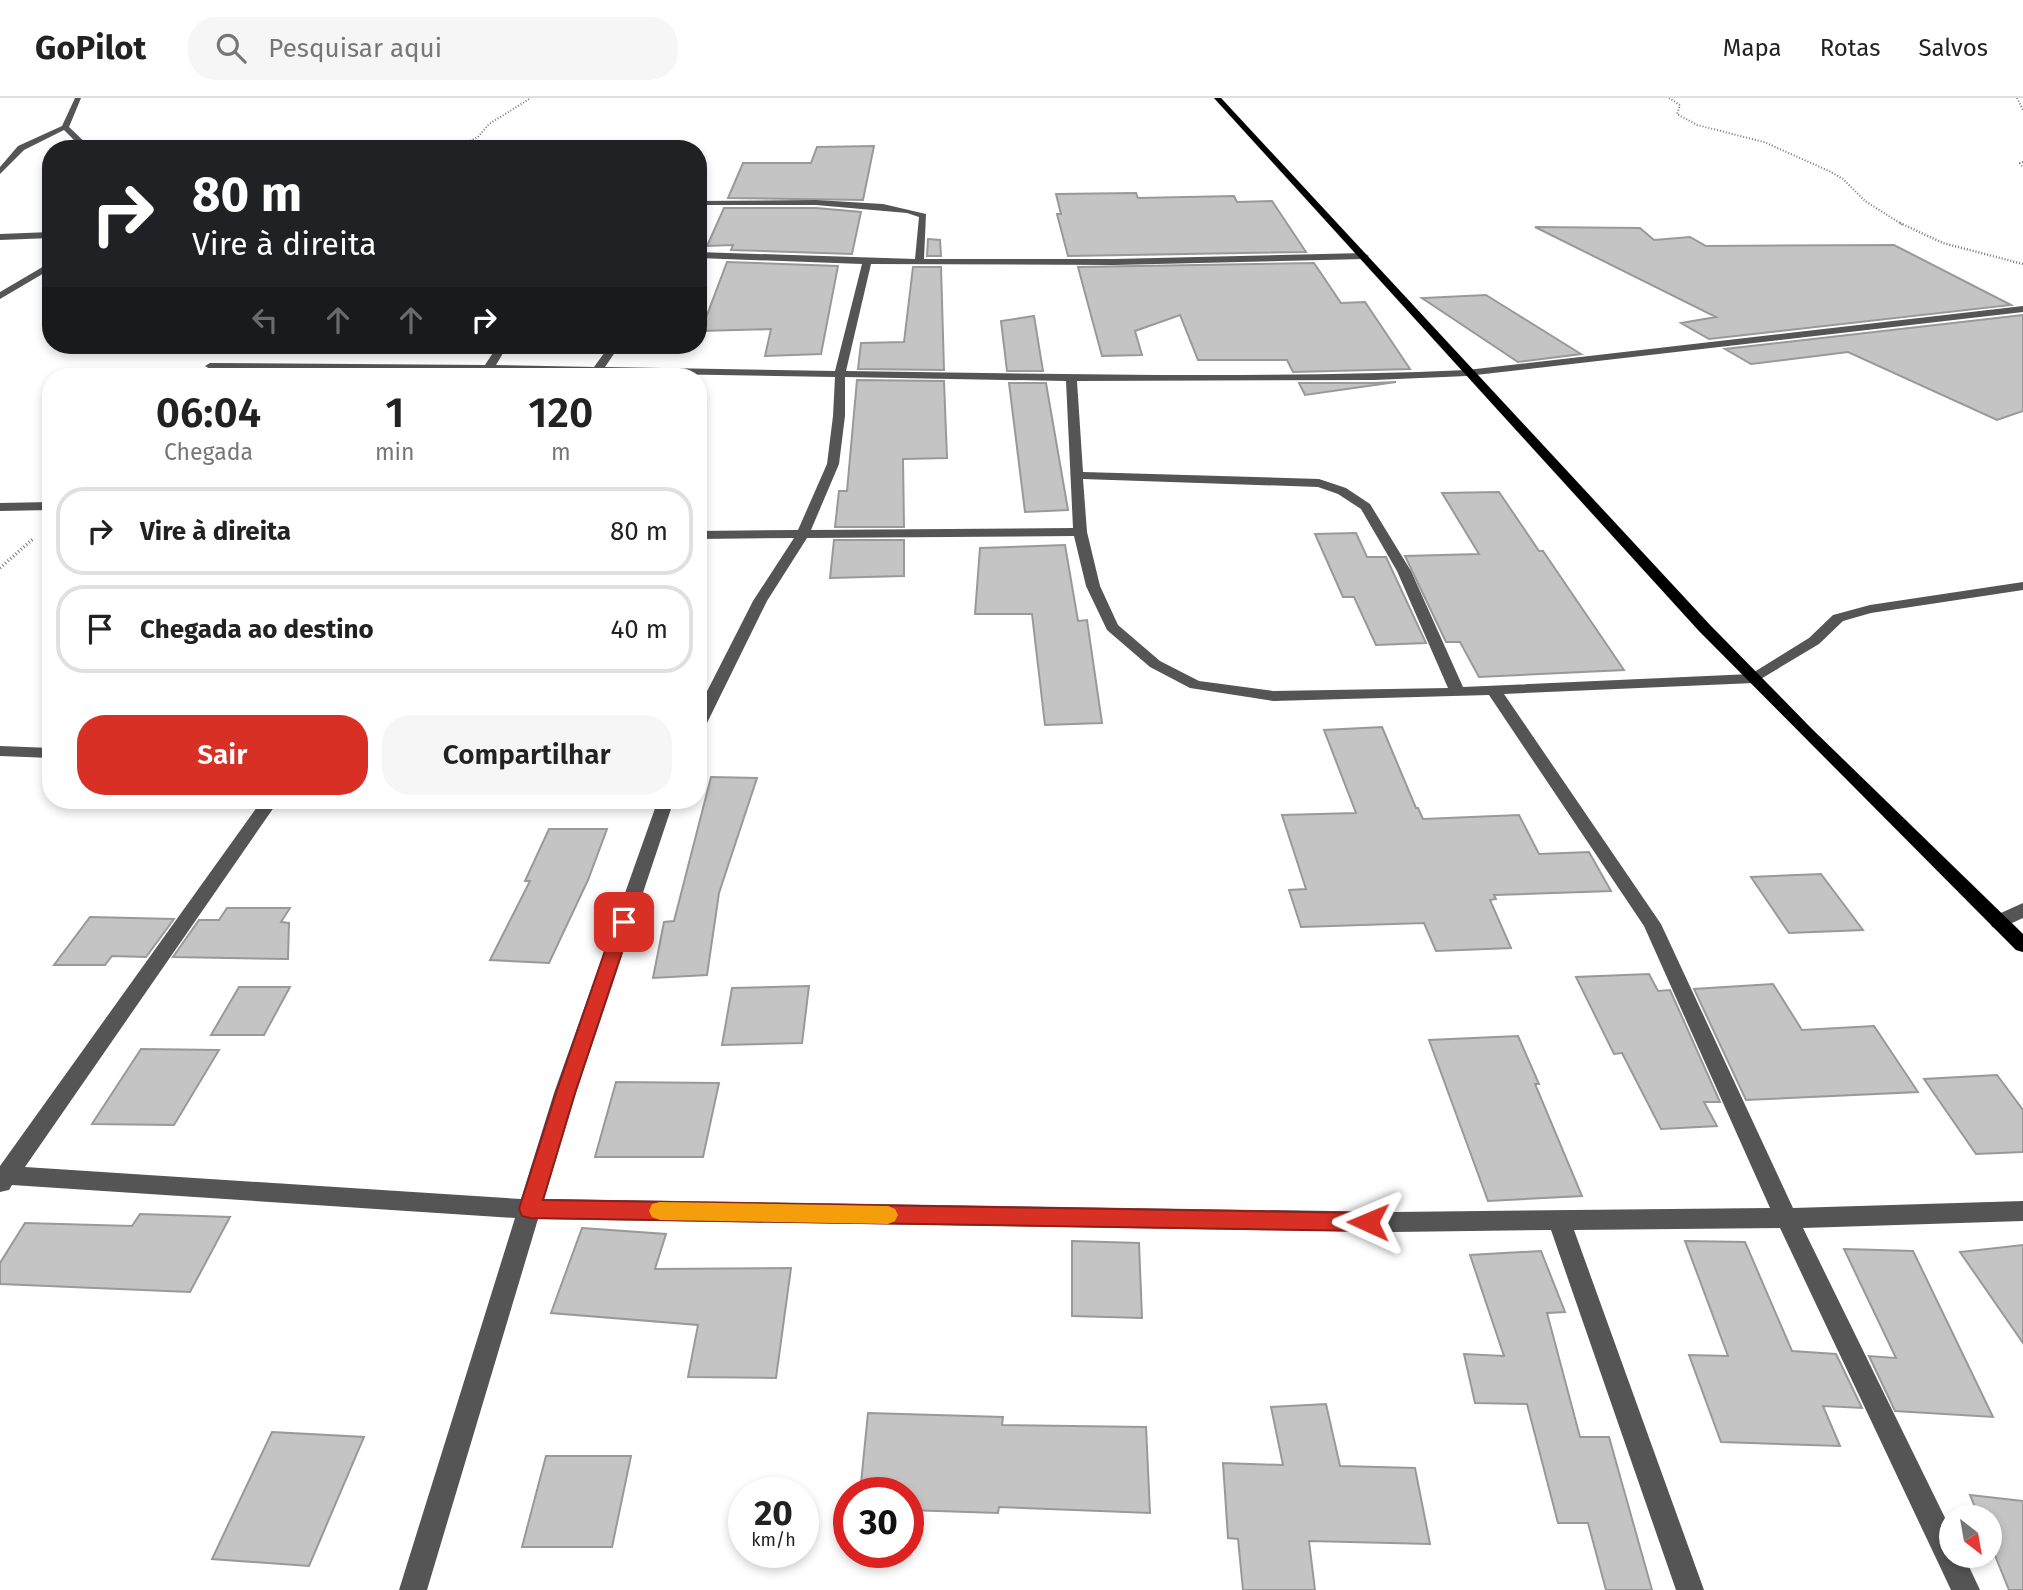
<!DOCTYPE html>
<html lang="pt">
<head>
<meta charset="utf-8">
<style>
  body { margin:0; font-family:"Fira Sans",sans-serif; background:#f6f6f6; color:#222; height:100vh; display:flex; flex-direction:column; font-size:26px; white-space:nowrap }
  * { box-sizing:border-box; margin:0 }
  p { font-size:23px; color:#767676 }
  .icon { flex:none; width:38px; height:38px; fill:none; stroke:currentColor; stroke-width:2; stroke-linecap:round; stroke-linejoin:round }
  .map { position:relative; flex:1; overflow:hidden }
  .side { position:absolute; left:42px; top:270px; width:665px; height:441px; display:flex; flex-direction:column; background:#fff; border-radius:28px; box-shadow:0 4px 10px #0003 }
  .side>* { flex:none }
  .banner { position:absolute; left:42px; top:42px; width:665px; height:214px; border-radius:28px; box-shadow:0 4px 10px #0003; background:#202124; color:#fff; overflow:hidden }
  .needle { width:46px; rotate:149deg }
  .tools { position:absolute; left:1939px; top:1407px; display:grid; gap:14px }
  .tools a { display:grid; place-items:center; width:63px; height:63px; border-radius:50%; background:#fff; box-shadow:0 4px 10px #0003; font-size:35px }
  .speed { position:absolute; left:728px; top:1379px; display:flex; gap:14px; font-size:35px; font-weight:700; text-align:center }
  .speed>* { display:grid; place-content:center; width:91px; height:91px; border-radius:50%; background:#fff; box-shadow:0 4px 10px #0003; line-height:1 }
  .speed small { font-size:18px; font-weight:400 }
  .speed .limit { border:10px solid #d22; background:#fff; color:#111 }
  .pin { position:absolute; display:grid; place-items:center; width:60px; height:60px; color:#fff; margin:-30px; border-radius:14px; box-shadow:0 4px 10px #0006 }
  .me { position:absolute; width:77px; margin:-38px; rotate:271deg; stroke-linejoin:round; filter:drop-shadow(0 0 5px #0008) }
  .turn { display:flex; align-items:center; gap:24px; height:147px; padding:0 35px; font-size:32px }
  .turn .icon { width:91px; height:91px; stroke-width:2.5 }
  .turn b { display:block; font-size:49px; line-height:60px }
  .lanes { display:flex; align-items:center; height:66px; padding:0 35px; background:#0003; justify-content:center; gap:35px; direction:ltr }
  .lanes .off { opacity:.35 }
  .eta { display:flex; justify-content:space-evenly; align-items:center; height:119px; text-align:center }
  .eta b { font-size:42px; font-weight:600; line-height:49px }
  .button { display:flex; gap:14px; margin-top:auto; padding:14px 35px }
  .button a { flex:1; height:80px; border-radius:28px; background:#d93025; color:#fff; font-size:28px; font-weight:600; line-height:80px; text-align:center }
  .button a+a { background:#f6f6f6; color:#222 }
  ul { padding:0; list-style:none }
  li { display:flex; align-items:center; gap:21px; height:88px; margin:0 14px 10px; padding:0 21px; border:4px solid #e0e0e0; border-radius:28px }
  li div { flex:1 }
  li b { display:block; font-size:26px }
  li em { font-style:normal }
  header { display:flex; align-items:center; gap:42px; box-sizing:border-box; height:98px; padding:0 35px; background:#fff; border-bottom:2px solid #e0e0e0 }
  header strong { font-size:33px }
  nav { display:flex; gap:38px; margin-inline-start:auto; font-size:24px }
  .search { width:490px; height:63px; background:#f6f6f6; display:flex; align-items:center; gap:18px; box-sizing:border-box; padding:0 24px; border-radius:28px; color:#767676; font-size:26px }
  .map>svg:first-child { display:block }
  .building { fill:#c4c4c4; stroke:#999; stroke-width:2 }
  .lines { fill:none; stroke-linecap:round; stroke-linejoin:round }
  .major-casing { stroke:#dbdbdb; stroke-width:1 }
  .path-far2 { stroke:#777; stroke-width:2; stroke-dasharray:1 2; stroke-linecap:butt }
  .path-far1 { stroke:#777; stroke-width:2.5; stroke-dasharray:1 2; stroke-linecap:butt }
  .path { stroke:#777; stroke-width:3.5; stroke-dasharray:1 2.5; stroke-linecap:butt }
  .minor { fill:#555; fill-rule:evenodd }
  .major { fill:#000; fill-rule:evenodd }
  .route { fill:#d93025; stroke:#8d1f18; stroke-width:2 }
  .slow { fill:#f59e0b }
</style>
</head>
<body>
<header>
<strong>GoPilot</strong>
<div class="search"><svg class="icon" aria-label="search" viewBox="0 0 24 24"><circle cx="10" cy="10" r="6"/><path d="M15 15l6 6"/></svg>Pesquisar aqui</div>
<nav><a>Mapa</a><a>Rotas</a><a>Salvos</a></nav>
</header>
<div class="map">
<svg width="2023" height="1492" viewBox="0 0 2023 1492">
  <rect width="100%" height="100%" fill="#fff"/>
  <path class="building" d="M 874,48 L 863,102 L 728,100 L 743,65 L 811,65 L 817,49 Z
    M 1136,95 L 1138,100 L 1234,98 L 1237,104 L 1272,103 L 1306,154 L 1068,158 L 1057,116 L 1061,116 L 1056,96 Z
    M 724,110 L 816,110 L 861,114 L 852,156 L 731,152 L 733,147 L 707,148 Z
    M 1535,129 L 1640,130 L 1654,142 L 1690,139 L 1706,148 L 1894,147 L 2011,207 L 1709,241 L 1681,225 L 1716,219 Z
    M 928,141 L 940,142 L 941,158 L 927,158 Z
    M 727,164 L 838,168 L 821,256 L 765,258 L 771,231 L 701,233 Z
    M 1314,165 L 1341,205 L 1365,204 L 1410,271 L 1293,274 L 1287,262 L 1198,262 L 1180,217 L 1135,233 L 1142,257 L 1102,258 L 1078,169 Z
    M 913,169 L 941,169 L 944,272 L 858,271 L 861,245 L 904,244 Z
    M 1486,197 L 1581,256 L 1518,264 L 1422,200 Z
    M 2023,217 L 2023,313 L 1997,322 L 1848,254 L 1751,266 L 1725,251 Z
    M 1034,218 L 1043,273 L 1007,273 L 1001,223 Z
    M 857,282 L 944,283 L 947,360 L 903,361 L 904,429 L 835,429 L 839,393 L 847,393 Z
    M 1396,284 L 1305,297 L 1299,285 L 1374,285 Z
    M 1009,285 L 1046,285 L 1068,412 L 1025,414 Z
    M 1499,394 L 1539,453 L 1543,453 L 1624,572 L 1479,579 L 1460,544 L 1446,544 L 1405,458 L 1479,456 L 1442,395 Z
    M 1356,435 L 1367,459 L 1386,459 L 1426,545 L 1376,547 L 1354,499 L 1343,499 L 1315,436 Z
    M 834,442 L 904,442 L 904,478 L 830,480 Z
    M 1065,447 L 1078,523 L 1087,522 L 1102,625 L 1045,627 L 1032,516 L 975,516 L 980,450 Z
    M 1382,629 L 1416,710 L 1418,710 L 1423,721 L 1519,717 L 1539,756 L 1589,754 L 1611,793 L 1494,797 L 1496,801 L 1490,802 L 1511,850 L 1436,853 L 1424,825 L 1301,829 L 1289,792 L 1306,791 L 1282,717 L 1356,715 L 1324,632 Z
    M 711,679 L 757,680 L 719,795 L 707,877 L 653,880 L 664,824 L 674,823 Z
    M 549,731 L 607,731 L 588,782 L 549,865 L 490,862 L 530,783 L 525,783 Z
    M 1821,776 L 1863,832 L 1789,835 L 1751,779 Z
    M 227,810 L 290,810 L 281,824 L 289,825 L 288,861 L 173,859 L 199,822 L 219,822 Z
    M 90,819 L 174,821 L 146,859 L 112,858 L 105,867 L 54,867 Z
    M 1649,876 L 1658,893 L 1670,892 L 1720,1004 L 1704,1004 L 1717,1028 L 1661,1031 L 1622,955 L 1614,956 L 1576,879 Z
    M 1773,886 L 1802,932 L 1874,928 L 1918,994 L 1746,1002 L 1694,891 Z
    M 809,888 L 802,945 L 722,947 L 732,890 Z
    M 239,889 L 290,889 L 264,937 L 211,937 Z
    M 1518,938 L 1539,986 L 1535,986 L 1582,1098 L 1488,1103 L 1429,942 Z
    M 141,951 L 219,952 L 174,1027 L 92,1026 Z
    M 1997,977 L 2023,1012 L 2023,1054 L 1976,1056 L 1924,981 Z
    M 616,984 L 719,985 L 703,1059 L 595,1059 Z
    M 140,1116 L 230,1119 L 190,1194 L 0,1186 L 0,1165 L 25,1125 L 132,1128 Z
    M 582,1130 L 666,1136 L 655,1171 L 791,1170 L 776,1280 L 688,1279 L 698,1227 L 551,1215 Z
    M 1072,1143 L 1139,1145 L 1142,1220 L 1072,1218 Z
    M 1685,1143 L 1745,1144 L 1792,1253 L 1836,1256 L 1862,1310 L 1823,1308 L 1840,1348 L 1721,1344 L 1689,1257 L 1728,1258 Z
    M 2023,1147 L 2023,1245 L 1960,1154 Z
    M 1844,1151 L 1913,1153 L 1993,1319 L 1895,1313 L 1869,1258 L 1896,1260 Z
    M 1541,1153 L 1565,1214 L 1547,1215 L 1580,1339 L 1609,1339 L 1652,1492 L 1606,1492 L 1588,1425 L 1558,1425 L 1527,1306 L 1475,1305 L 1464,1256 L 1504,1258 L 1470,1157 Z
    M 1326,1306 L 1340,1368 L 1415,1370 L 1430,1446 L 1309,1443 L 1315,1492 L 1243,1492 L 1238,1441 L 1228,1440 L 1223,1365 L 1283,1367 L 1271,1309 Z
    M 868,1315 L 1003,1319 L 1002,1327 L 1146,1329 L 1150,1415 L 999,1409 L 998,1415 L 908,1412 L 908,1395 L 860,1395 Z
    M 272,1334 L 364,1339 L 309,1468 L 212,1461 Z
    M 546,1358 L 631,1358 L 612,1449 L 522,1449 Z
    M 1970,1397 L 2023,1403 L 2023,1492 L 2009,1492 L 1990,1445 L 1990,1419 L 1979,1419 Z"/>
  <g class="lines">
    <defs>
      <path id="major" d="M 1214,0 L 1221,0 L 1710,527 L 1812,631 L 2023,836 L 2023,854 L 2016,852 L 1699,533 Z"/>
    </defs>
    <use href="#major" class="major-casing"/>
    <path class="path-far2" d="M 1669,0 L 1680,7 L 1677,16 L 1697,27 L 1764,44 L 1829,73 L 1843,81 L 1865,103 L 1903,127
      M 2017,0 L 2023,12
      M 454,51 L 478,39 L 489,26 L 531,0
      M 2023,64 L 2020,65 L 2023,70"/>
    <path class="path-far1" d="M 1900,125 L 1943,145 L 2023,166"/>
    <path class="path" d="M 0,470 L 34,440"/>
    <path class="minor" d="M 75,0 L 81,0 L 69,29 L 92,51 L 83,51 L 64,32 L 24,52 L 0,76 L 0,69 L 18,48 L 62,28 Z
      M 816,102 L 883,106 L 926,116 L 924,161 L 1114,161 L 1364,155 L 1369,158 L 1364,161 L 1114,167 L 871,166 L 846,273 C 1053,276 1260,281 1467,272 L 2023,208 L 2023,214 L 1467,278 L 1374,282 L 1077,283 L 1083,374 L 1319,381 L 1346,390 L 1370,406 L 1411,473 L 1463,589 L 1751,576 L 1809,540 L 1833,517 L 1870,507 L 2023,484 L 2023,492 L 1871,515 L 1843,523 L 1819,546 L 1754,585 L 1504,596 L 1661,826 L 1793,1110 L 2023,1103 L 2023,1123 L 1803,1130 L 1951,1432 L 1951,1458 L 1964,1458 L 1980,1492 L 1951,1492 L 1780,1130 L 1574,1132 L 1704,1492 L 1676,1492 L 1551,1132 L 1394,1134 L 538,1121 L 427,1492 L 399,1492 L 515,1120 L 12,1087 L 9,1092 L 0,1094 L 0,1068 L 262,702 L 279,702 L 25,1069 L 521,1101 L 554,995 L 658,702 L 674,702 L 576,995 L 544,1101 L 1394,1114 L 1770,1110 L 1644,828 L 1489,597 L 1273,603 L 1190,590 L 1150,569 L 1107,532 L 1086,488 L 1074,438 L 807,440 L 767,503 L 706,627 L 698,632 L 698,611 L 753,503 L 794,440 L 698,441 L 698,433 L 798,432 L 827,366 L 833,318 L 835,279 L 600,275 L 598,278 L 588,278 L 590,275 L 210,271 L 205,268 L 210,265 L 485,267 L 498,247 L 508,247 L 496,267 L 594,269 L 610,247 L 620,247 L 605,269 L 835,273 L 862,166 L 698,160 L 698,154 L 915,161 L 919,119 L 907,115 L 816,107 L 698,107 L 698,103 ZM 845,279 L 1066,283 L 1073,430 L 811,432 L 839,366 L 845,318 ZM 1083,381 L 1318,389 L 1338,396 L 1361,411 L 1397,473 L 1448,590 L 1273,593 L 1199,583 L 1160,563 L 1118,527 L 1100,488 L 1087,434 Z
      M 51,134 L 51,140 L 0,142 L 0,136 Z
      M 51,164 L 51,171 L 0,201 L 0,194 Z
      M 51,404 L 51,412 L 0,413 L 0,405 Z
      M 0,648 L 51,650 L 51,660 L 0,658 Z
      M 2023,805 L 2023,820 L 1999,831 L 1992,829 L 1990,824 L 1992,819 Z"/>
    <use href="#major" class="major"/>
  </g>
  <path class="route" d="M 624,818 L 632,824 L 575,995 L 543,1102 L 1368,1115 L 1375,1117 L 1378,1124 L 1375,1130 L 1368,1133 L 530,1120 L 522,1118 L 519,1111 L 556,995 L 615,824 Z"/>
  <path class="slow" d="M 660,1104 L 888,1108 L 895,1111 L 898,1117 L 895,1123 L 888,1126 L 660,1122 L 652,1119 L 649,1113 L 652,1106 Z"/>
</svg>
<div class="tools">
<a><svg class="needle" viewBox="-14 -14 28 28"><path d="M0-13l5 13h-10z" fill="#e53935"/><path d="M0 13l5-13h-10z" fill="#767676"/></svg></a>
</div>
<div class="speed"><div>20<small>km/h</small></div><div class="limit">30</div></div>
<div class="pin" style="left:624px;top:824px;background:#d93025"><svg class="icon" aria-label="arrive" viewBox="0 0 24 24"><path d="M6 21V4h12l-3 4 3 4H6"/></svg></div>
<svg class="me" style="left:1368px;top:1124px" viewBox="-20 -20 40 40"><path d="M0-17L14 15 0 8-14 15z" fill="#d93025" stroke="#fff" stroke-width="4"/></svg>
<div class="banner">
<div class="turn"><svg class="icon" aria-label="right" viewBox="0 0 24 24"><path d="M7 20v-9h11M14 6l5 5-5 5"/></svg><div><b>80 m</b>Vire à direita</div></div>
<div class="lanes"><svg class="icon off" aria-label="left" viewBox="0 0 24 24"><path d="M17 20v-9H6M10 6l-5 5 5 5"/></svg><svg class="icon off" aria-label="ahead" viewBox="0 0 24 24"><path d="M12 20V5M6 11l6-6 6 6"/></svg><svg class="icon off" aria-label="ahead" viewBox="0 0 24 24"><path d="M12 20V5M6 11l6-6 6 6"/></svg><svg class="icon" aria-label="right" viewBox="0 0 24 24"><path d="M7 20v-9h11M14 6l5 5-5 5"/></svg></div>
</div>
<section class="side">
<div class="eta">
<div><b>06:04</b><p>Chegada</p></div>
<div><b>1</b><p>min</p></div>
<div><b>120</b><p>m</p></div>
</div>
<ul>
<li><svg class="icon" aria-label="right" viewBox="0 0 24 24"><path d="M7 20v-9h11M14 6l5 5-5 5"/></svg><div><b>Vire à direita</b></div><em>80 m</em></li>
<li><svg class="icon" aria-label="arrive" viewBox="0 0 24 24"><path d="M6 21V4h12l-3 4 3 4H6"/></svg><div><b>Chegada ao destino</b></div><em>40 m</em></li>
</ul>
<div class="button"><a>Sair</a><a>Compartilhar</a></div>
</section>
</div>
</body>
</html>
